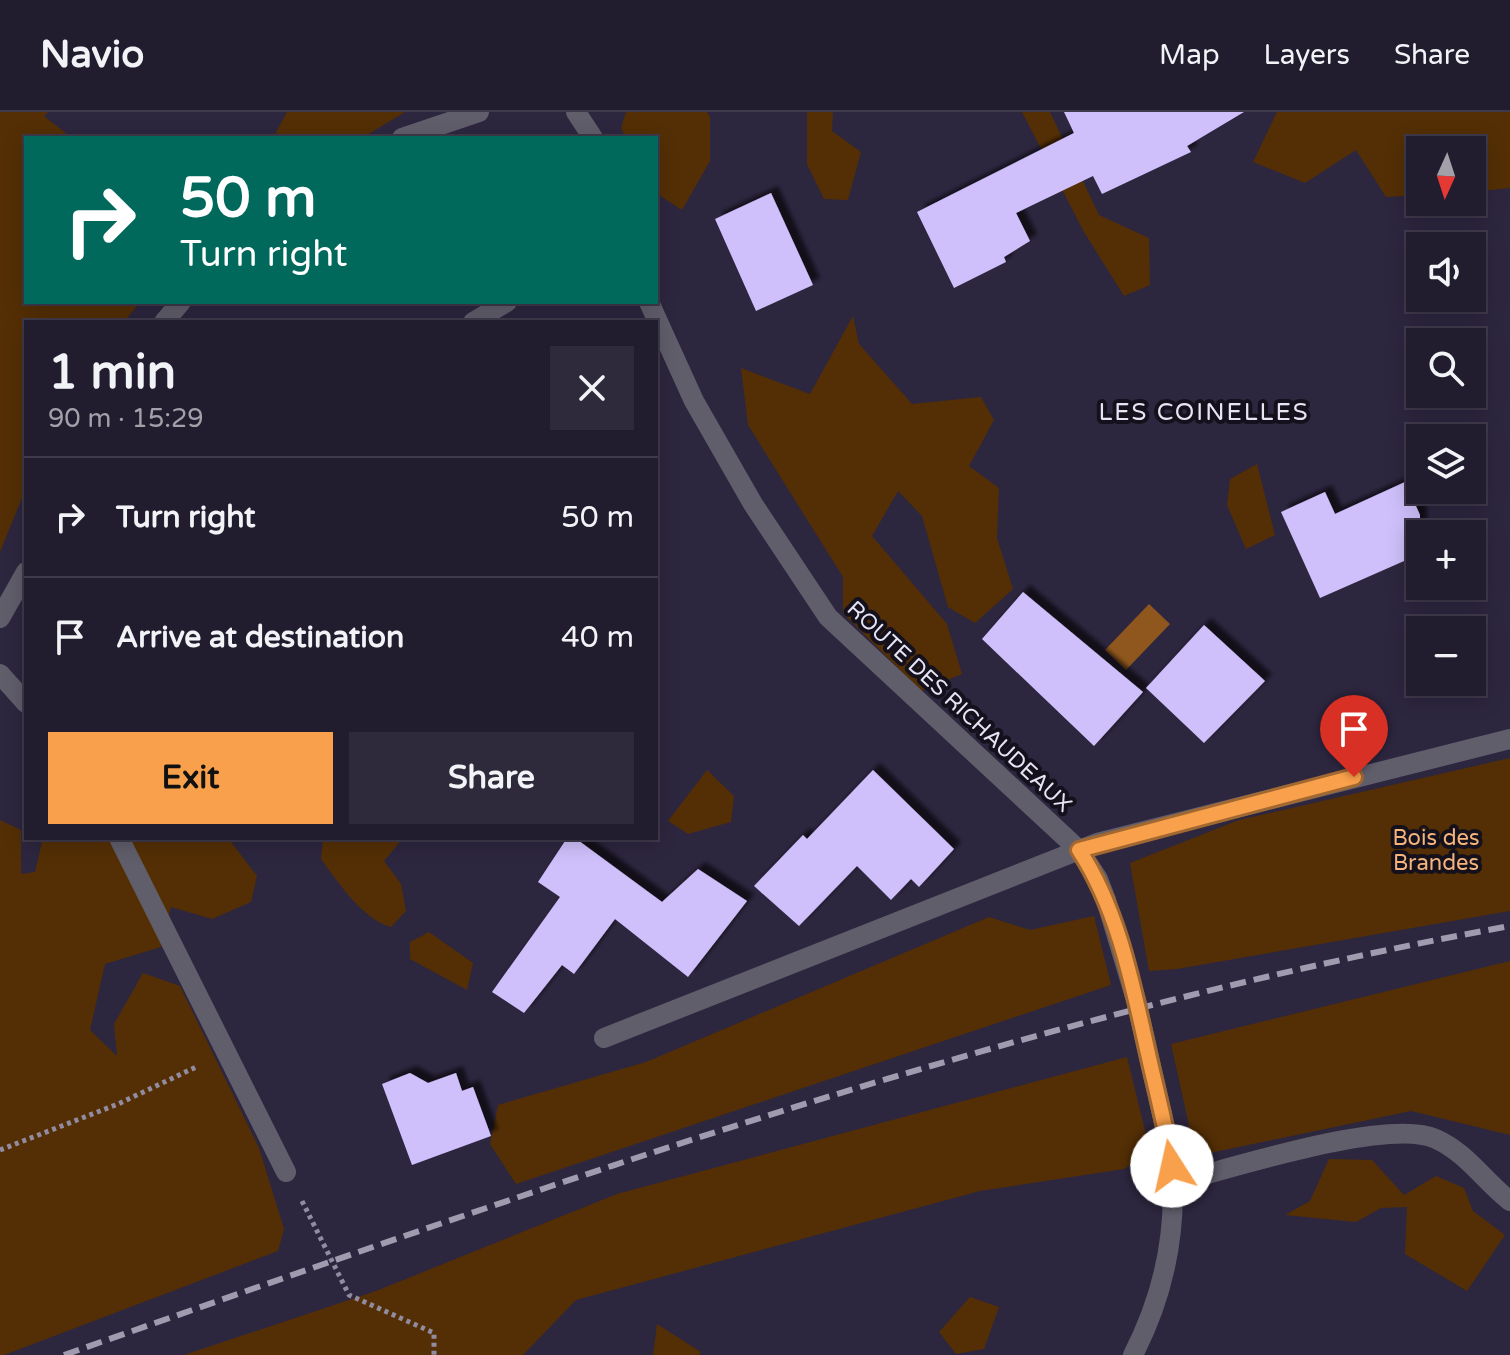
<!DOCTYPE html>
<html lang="en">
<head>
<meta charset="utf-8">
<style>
  body { margin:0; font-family:"Varela Round",sans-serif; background:#2e293b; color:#f1f3f6; height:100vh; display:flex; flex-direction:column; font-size:30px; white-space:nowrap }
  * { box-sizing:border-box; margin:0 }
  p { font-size:26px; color:#a2a1aa }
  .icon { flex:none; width:44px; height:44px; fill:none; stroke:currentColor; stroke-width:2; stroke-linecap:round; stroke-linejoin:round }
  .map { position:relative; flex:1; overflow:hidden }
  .sheet { position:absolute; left:24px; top:208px; width:634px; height:520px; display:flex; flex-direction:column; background:#221c2f; border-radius:0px; box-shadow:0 4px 20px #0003,0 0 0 2px #3f3a4b }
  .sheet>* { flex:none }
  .guide { position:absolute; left:24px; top:24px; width:634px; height:168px; border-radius:0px; box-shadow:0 4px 20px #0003,0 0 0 2px #3f3a4b; background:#00695c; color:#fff; overflow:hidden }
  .needle { width:52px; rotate:183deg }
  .buttons { position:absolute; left:1406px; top:24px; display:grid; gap:16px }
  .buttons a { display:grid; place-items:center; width:80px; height:80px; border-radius:0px; background:#221c2f; box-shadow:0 4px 20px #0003,0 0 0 2px #3f3a4b; font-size:40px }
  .pin { position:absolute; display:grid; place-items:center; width:68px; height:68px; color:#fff; margin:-82px -34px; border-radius:50% 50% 50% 0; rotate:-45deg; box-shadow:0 0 8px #0007 }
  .pin .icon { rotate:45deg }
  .me { position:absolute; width:88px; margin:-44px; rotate:350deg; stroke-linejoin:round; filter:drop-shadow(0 0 6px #0008) }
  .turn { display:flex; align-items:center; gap:28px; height:168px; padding:0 24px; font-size:36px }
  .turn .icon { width:104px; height:104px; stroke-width:2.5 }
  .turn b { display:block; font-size:56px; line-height:68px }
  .round { display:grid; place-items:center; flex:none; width:84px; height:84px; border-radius:0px; background:#2e293b }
  .summary { display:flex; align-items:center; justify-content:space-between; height:136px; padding:0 24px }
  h1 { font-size:48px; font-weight:700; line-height:60px }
  .action { display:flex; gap:16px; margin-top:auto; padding:16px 24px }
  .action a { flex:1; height:92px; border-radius:0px; background:#f8a04b; color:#111; font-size:32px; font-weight:700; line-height:92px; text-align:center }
  .action a+a { background:#2e293b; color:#f1f3f6 }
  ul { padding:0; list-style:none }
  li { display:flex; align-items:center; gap:24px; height:120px; padding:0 24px; border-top:2px solid #3f3a4b }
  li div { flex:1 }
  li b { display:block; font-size:30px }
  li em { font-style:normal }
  header { display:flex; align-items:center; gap:48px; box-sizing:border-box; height:112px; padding:0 40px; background:#221c2f; border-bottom:2px solid #3f3a4b }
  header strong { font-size:38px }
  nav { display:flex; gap:44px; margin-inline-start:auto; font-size:28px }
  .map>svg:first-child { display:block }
  .green { fill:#542f05 }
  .water { fill:#8f571d }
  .building { fill:#cfc0fb; filter:url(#shadow) }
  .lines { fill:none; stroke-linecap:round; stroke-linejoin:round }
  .path { stroke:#918ca0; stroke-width:5; stroke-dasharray:4 4; stroke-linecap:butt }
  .minor { stroke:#605e6b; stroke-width:20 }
  .rail { stroke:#a09baf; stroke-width:6; stroke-dasharray:16 8; stroke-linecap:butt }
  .minor-bridge { stroke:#605e6b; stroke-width:20 }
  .route-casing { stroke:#a16831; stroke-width:20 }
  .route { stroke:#f8a04b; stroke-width:14 }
  .labels { text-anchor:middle; stroke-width:8; stroke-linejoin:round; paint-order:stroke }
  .street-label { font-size:22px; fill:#e7e4f5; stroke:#14111c }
  .park-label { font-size:22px; fill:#f5b47b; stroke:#14111c }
  .neighbourhood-label { font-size:24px; letter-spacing:2px; fill:#e7e4f5; stroke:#14111c }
</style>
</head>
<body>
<header>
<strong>Navio</strong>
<nav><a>Map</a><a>Layers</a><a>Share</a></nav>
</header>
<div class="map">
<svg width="1510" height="1243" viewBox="0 0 1510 1243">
  <defs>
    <filter id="shadow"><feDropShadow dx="7" dy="-7" stdDeviation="2" flood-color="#0009"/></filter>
  </defs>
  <rect width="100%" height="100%" fill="#2d263f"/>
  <path class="green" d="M 0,0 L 48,0 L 44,4 L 72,26 L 26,26 L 26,190 L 140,190 L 124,210 L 26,210 L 26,376 L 0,440 Z
    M 287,0 L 405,0 L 362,26 L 273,26 Z
    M 626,0 L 707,0 L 710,5 L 710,49 L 682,98 L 656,81 L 656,26 L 626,26 L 621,16 Z
    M 807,0 L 833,0 L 832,19 L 861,40 L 848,88 L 824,87 L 807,52 Z
    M 1022,0 L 1050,0 L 1099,103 L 1149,126 L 1150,173 L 1124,184 L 1084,120 Z
    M 1277,0 L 1510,0 L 1510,76 L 1472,80 L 1472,38 L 1420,38 L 1420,83 L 1386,85 L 1356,38 L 1305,71 L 1253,50 Z
    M 853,204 L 859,232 L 912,292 L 981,285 L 994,308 L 969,354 L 999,376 L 997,426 L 1013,477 L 975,511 L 948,495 L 922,404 L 898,379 L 872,424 L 947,512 L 962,562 L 921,579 L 843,501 L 843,465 L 748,313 L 741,256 L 810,282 Z
    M 1257,352 L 1275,423 L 1246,437 L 1227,393 L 1230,367 Z
    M 1510,646 L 1510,799 L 1177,857 L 1149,859 L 1130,751 L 1239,708 Z
    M 707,658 L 734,684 L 731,710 L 688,722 L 668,709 Z
    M 0,708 L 21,718 L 21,762 L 35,760 L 43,726 L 228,726 L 257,764 L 251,790 L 212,807 L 171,795 L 161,835 L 105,852 L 90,918 L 117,944 L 114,912 L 143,861 L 180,874 L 259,1036 L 284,1117 L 278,1139 L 4,1243 L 0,1243 Z
    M 323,726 L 403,726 L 384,749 L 401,772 L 406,799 L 391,815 C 362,807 338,770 321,747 Z
    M 1094,804 L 1111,873 L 516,1072 L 490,1032 L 498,993 L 646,950 L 989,805 L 1030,818 Z
    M 429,820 L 473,851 L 467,878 L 410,847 L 410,830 Z
    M 1510,849 L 1510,1023 L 1411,999 L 1205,1042 L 1193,1031 L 1171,932 Z
    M 1127,945 L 1150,1039 L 1124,1057 L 980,1079 L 576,1188 L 523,1243 L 184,1243 L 376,1179 L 617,1082 Z
    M 1329,1047 L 1372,1048 L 1404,1083 L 1436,1064 L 1464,1076 L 1473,1099 L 1505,1123 L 1467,1179 L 1405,1142 L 1407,1095 L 1381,1096 L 1356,1110 L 1285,1103 L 1310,1089 Z
    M 970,1185 L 999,1195 L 984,1237 L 956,1242 L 939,1220 Z
    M 657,1212 L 701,1240 L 699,1243 L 653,1243 Z"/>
  <path class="water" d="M 1149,492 L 1170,512 L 1126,558 L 1105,538 Z"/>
  <path class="building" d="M 1064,0 L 1244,0 L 1187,34 L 1191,40 L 1102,82 L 1093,64 L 1016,101 L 1030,129 L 1004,145 L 1006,150 L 954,176 L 917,100 L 1074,21 Z
    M 771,81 L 813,173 L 756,199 L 715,107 Z
    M 1405,370 L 1420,403 L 1420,442 L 1320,486 L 1281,400 L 1325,380 L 1335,402 Z
    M 1023,480 L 1143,580 L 1094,634 L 982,527 Z
    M 1204,513 L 1265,569 L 1204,631 L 1146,576 Z
    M 873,658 L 954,737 L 919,775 L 911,767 L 891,788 L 857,754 L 799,814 L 754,774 L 803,723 L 807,727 Z
    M 567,726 L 575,726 L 662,790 L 698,757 L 747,789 L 688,865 L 615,807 L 574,862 L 562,853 L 524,901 L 492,880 L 560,785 L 538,770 Z
    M 410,961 L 428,971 L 456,961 L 462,979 L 473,975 L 491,1024 L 412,1053 L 382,972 Z"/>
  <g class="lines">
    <path class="path" d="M 0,1038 L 118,992 L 196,955
      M 302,1089 L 349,1183 L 434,1221 L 434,1243"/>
    <path class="minor" d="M 576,0 L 593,26
      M 402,26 L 479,0
      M 649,190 L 694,289 L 753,392 L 828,505 L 1079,738 L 1098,767 L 1106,788
      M 164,210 L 181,190
      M 473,210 L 507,190
      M 0,506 L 26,460
      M 0,562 L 26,591
      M 119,726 L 286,1060
      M 604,926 L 1097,731 L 1510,627
      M 1174,1071 C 1229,1057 1389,1005 1436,1027 C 1467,1041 1484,1069 1510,1089
      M 1133,1243 C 1166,1179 1179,1109 1170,1037"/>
    <path class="rail" d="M 64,1243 C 538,1077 1015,904 1510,814"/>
    <path class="minor-bridge" d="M 1106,788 L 1136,888 L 1170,1037"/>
  </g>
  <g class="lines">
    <defs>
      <path id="route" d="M 1172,1054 C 1167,1018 1157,982 1149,946 C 1133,875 1119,799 1079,738 L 1354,665"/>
    </defs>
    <use href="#route" class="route-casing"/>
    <use href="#route" class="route"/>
  </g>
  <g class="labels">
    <g class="street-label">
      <text transform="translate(960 594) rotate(43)" y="8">ROUTE DES RICHAUDEAUX</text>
    </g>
    <g class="park-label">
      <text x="1436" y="733">Bois des<tspan x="1436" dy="25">Brandes</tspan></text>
    </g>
    <g class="neighbourhood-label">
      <text x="1204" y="308">LES COINELLES</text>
    </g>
  </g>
</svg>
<div class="buttons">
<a><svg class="needle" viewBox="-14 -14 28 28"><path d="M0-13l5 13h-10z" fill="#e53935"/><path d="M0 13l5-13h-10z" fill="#a2a1aa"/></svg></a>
<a><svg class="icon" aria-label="sound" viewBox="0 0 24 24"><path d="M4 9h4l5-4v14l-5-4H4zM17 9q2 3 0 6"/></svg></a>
<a><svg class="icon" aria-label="search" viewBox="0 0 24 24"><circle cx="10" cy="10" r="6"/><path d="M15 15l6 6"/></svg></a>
<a><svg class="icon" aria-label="layers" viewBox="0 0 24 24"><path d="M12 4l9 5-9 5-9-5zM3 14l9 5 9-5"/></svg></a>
<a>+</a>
<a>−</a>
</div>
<div class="pin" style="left:1354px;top:665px;background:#d93025"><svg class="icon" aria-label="arrive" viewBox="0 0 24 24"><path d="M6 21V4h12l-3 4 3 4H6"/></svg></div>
<svg class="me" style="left:1172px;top:1054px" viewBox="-20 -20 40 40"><circle r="19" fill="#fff"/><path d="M0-13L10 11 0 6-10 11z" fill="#f8a04b"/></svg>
<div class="guide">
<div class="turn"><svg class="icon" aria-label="right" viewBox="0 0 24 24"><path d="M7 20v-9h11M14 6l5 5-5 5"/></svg><div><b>50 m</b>Turn right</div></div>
</div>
<section class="sheet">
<div class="summary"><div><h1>1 min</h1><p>90 m · 15:29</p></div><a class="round"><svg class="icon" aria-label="close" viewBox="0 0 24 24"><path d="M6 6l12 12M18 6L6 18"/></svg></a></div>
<ul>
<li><svg class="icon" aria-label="right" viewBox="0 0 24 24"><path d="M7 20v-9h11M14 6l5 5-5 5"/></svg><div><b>Turn right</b></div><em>50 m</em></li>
<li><svg class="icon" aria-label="arrive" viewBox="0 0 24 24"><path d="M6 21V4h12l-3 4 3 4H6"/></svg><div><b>Arrive at destination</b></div><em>40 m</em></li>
</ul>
<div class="action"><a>Exit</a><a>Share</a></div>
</section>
</div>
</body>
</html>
